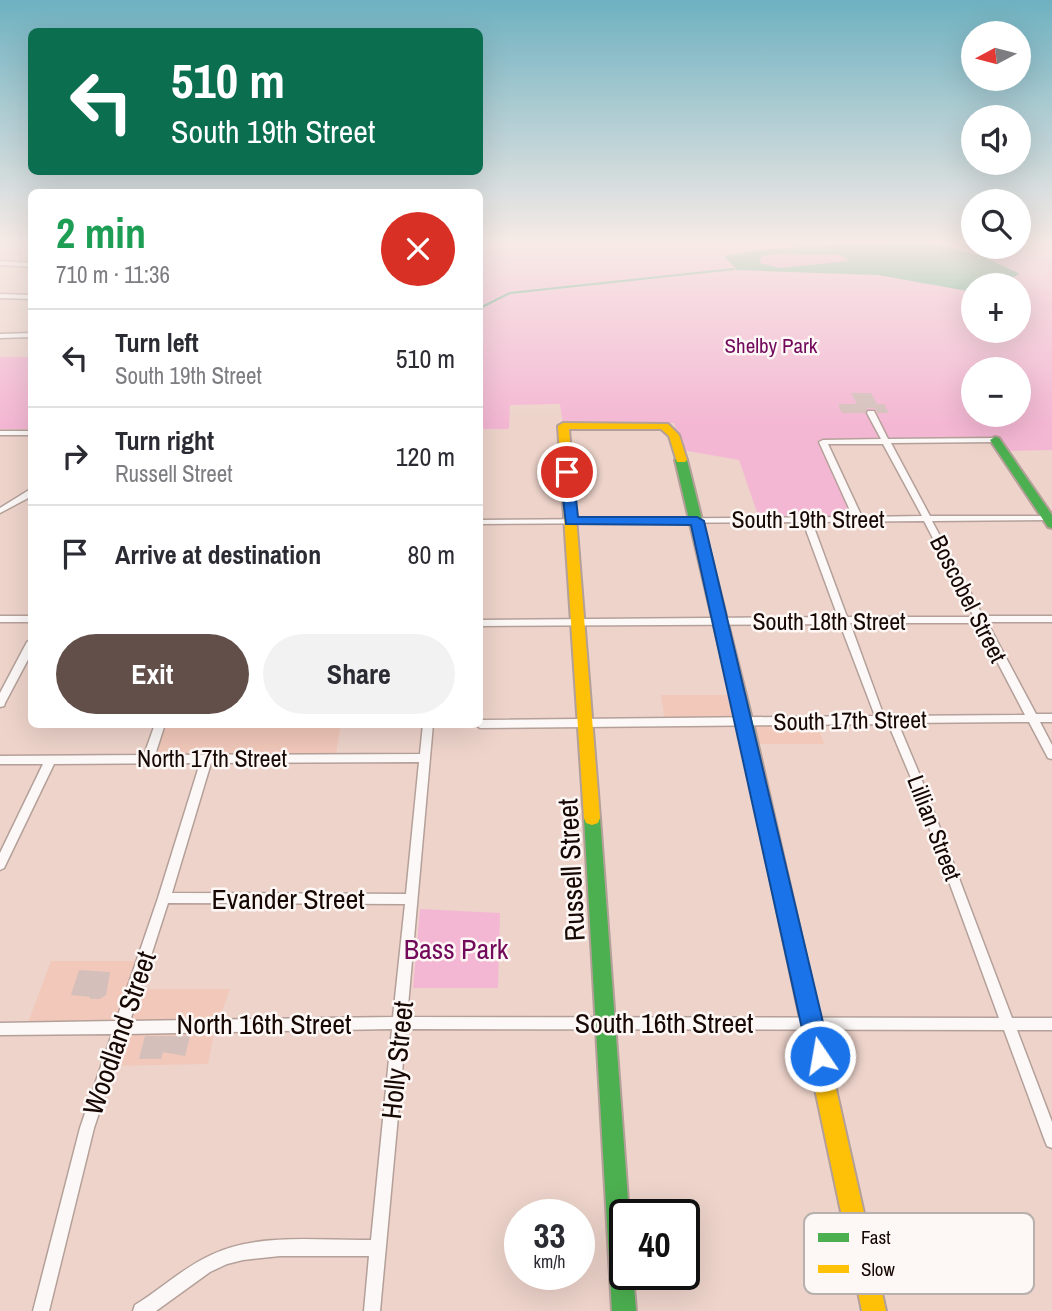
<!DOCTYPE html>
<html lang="en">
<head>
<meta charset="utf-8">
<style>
  body { margin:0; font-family:"Archivo Narrow",sans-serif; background:#f2f2f3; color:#2b2b33; height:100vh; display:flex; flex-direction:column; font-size:26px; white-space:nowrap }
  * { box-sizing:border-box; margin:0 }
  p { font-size:23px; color:#7c7c81 }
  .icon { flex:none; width:38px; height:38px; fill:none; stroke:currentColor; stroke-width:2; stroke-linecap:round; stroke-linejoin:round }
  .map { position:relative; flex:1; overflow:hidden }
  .details { position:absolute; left:28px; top:189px; width:455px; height:539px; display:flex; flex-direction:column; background:#fff; border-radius:10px; box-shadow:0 7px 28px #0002 }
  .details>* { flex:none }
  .guide { position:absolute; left:28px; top:28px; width:455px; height:147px; border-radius:10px; box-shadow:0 7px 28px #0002; background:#0b6e4f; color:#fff; overflow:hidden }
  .needle { width:46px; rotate:263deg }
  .fabs { position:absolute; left:961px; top:21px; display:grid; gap:14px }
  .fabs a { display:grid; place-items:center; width:70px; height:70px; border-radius:50%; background:#fff; box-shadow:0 7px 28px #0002; font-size:35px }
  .speed { position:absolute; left:504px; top:1199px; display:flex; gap:14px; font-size:35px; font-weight:700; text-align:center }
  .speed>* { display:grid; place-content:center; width:91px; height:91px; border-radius:50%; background:#fff; box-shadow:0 7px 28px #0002; line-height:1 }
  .speed small { font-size:18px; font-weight:400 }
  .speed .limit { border:4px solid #111; border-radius:10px; background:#fff; color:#111 }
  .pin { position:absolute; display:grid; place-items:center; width:60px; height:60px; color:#fff; margin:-30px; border:4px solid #fff; border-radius:50%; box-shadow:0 2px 7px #0007 }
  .me { position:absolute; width:77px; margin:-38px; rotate:348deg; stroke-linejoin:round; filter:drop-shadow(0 0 5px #0008) }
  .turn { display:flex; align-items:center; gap:24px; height:147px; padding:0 28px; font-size:32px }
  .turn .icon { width:91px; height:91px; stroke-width:2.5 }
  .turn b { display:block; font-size:49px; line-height:60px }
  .round { display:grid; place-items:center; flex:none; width:74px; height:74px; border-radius:37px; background:#f2f2f3 }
  .summary { display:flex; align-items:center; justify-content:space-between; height:119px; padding:0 28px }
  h1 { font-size:42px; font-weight:700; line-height:52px; color:#1e9e55 }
  .action { display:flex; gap:14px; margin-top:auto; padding:14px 28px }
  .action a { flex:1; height:80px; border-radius:42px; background:#624f49; color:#fff; font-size:28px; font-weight:700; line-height:80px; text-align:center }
  .action a+a { background:#f2f2f3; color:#2b2b33 }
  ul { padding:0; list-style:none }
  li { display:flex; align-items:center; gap:21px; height:98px; padding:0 28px; border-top:2px solid #e1e1e2 }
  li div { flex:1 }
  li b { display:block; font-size:26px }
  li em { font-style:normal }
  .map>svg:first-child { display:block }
  .built { fill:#f1c8ba }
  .green { fill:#f4b7d3; fill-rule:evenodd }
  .forest { fill:#e99fc6 }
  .water { fill:#58ac85; fill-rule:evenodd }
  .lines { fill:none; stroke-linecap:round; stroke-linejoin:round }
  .stream { stroke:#58ac85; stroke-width:2 }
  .building { fill:#d4bfbb }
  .street-casing { stroke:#b4a099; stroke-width:3 }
  .fast-casing { stroke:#b4a099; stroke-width:4 }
  .slow-casing { stroke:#b4a099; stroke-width:4 }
  .street { fill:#fcf8f7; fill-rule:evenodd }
  .fast { fill:#4caf50; fill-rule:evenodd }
  .slow { fill:#ffc107; fill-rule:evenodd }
  .route { fill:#1a73e8; stroke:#114b97; stroke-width:2 }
  .labels { text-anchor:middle; stroke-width:5; stroke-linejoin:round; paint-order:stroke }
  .far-park-label { font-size:21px; fill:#73095b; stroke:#fdf8f6 }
  .street-label { font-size:24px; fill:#170804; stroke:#fdf8f6 }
  .near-street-label { font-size:28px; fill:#170804; stroke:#fdf8f6 }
  .near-park-label { font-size:28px; fill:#73095b; stroke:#fdf8f6 }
  .key { fill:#fdf8f6; stroke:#b8b0ad; stroke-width:2 }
  .key-label { font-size:19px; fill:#170804 }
</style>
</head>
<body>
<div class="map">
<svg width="1052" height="1311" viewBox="0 0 1052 1311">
  <rect width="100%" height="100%" fill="#edd3ca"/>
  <path class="built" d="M 661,695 L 737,695 L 745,723 L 817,722 L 824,744 L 750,744 L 745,723 L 665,723 Z
    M 160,725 L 341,725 L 335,759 L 148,759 Z
    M 51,961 L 144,961 L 138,989 L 230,989 L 214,1033 L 208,1064 L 108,1066 L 122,1026 L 26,1028 Z"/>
  <path class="green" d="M 480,241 L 973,241 L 973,247 L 1018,247 L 1019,241 L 1052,241 L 1052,450 L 1008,451 L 998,438 L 818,440 L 852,516 L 759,518 L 739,460 L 682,450 L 674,423 L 563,425 L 560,404 L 510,405 L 509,429 L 480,429 ZM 973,285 L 1018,285 L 1018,331 L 973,331 ZM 973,369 L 1018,369 L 1018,415 L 973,415 Z
    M 0,357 L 31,357 L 31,429 L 0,429 Z
    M 420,909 L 500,913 L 498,988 L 413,988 Z"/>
  <path class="forest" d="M 774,254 L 841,255 L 850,261 L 779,268 L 760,263 L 760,258 Z"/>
  <path class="water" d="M 924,241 L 982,256 L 1020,274 L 995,285 L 973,285 L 973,292 L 878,275 L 737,270 L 724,256 L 769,249 ZM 774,254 L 841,255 L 849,261 L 779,268 L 760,263 L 761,257 Z"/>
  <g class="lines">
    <path class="stream" d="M 480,308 L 510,293 L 734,269"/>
  </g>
  <path class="building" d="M 851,393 L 871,393 L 877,404 L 884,404 L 889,413 L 878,413 L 874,408 L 868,408 L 865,413 L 842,413 L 838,404 L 857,404 Z
    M 79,970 L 110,972 L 106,995 L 100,999 L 90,999 L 90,997 L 71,995 Z
    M 145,1036 L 190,1036 L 185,1056 L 163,1052 L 161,1059 L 139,1059 Z"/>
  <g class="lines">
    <defs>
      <path id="street" d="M 0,261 L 32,263 L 32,267 L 0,265 Z
        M 0,294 L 32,295 L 32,299 L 0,298 Z
        M 32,333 L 32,337 L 0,338 L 0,334 Z
        M 868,411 L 874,411 L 888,439 L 995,438 L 999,440 L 995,442 L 891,443 L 930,516 L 1052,516 L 1052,520 L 932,521 L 983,616 L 1052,616 L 1052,622 L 987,622 L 1036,714 L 1052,714 L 1052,722 L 1040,722 L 1052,745 L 1052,759 L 1048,758 L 1029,722 L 898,723 L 921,778 L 1012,1018 L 1052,1018 L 1052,1030 L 1017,1030 L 1052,1122 L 1052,1148 L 1047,1146 L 1045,1141 L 1004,1030 L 406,1029 L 380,1311 L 364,1311 L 369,1256 L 280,1256 L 243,1260 L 227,1264 L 210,1272 L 156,1311 L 133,1311 L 135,1305 C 161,1289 184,1267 211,1255 C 260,1232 319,1241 371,1240 L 392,1029 L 125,1034 L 94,1128 L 49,1311 L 33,1311 L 80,1128 L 112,1034 L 0,1035 L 0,1023 L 116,1021 L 158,898 L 200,763 L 54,764 L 4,868 L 0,870 L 0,853 L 43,764 L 0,764 L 0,756 L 144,755 L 155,724 L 165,724 L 155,755 L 420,754 L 423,724 L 433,724 L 407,1017 L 999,1018 L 911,778 L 890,728 L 884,724 L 480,728 L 475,724 L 480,724 L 480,720 L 875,716 L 840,624 L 480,626 L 480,620 L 838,617 L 803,522 L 480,524 L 480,520 L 853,517 L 819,442 L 823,440 L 881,439 L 867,413 ZM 828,444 L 883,444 L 922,516 L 862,517 ZM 924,521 L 974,617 L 847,617 L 812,522 ZM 850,623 L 977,623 L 1025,715 L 889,716 L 882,711 ZM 419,762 L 406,894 L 172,893 L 211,763 ZM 168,903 L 405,904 L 393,1017 L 130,1021 Z
        M 0,431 L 32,431 L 32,435 L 0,435 Z
        M 29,490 L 32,490 L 32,496 L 0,513 L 0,508 Z
        M 0,616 L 32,616 L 32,622 L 0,622 Z
        M 32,639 L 32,652 L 5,703 L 4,706 L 0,707 L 0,693 L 27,642 Z"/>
      <path id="fast" d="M 995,437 L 999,438 L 1052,515 L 1052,528 L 1048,527 L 990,440 Z
        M 681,457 L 687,460 L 753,723 L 820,1018 L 817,1024 L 810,1027 L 803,1024 L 800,1018 L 737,723 L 675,460 Z
        M 592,811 L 598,813 L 600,818 L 629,1214 L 625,1214 L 625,1274 L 633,1274 L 636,1311 L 612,1311 L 584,818 L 586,813 Z"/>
      <path id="slow" d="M 563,423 L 668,424 L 679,435 L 687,460 L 685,462 L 677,462 L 669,436 L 661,429 L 569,429 L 600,818 L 598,823 L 592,825 L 586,823 L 584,818 L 558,426 Z
        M 810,1009 L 817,1012 L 820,1018 L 886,1311 L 862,1311 L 800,1018 L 803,1012 Z"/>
    </defs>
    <use href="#street" class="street-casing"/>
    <use href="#fast" class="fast-casing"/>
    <use href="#slow" class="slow-casing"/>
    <use href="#street" class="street"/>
    <use href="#fast" class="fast"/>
    <use href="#slow" class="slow"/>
  </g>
  <linearGradient id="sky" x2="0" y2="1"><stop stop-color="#6eb1c0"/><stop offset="0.57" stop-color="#f7ebe7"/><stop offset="1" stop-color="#f7ebe7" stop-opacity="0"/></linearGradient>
  <rect width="1052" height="425" fill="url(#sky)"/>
  <path class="route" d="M 567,468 L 573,472 L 578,517 L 697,517 L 704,521 L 831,1056 L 828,1064 L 820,1067 L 812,1064 L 808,1056 L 691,525 L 566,524 L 560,472 Z"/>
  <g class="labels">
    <g class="far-park-label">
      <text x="771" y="353">Shelby Park</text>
    </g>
    <g class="street-label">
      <text x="808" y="528">South 19th Street</text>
      <text transform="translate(968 599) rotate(63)" y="8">Boscobel Street</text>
      <text x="829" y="630">South 18th Street</text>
      <text transform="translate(850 721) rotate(-1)" y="8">South 17th Street</text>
      <text x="212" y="767">North 17th Street</text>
      <text transform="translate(934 828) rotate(69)" y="8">Lillian Street</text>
    </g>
    <g class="near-street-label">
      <text transform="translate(571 870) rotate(-93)" y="10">Russell Street</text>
      <text x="288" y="909">Evander Street</text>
      <text x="664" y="1033">South 16th Street</text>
      <text x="264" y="1034">North 16th Street</text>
      <text transform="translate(119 1033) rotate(-71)" y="10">Woodland Street</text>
      <text transform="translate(397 1060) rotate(-84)" y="10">Holly Street</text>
    </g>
    <g class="near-park-label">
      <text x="456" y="959">Bass Park</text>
    </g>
  </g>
  <rect x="804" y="1213" width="230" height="81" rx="10" class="key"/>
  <rect x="818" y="1233" width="31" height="9" fill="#4caf50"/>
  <rect x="818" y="1265" width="31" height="8" fill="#ffc107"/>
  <g class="key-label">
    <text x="861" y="1244">Fast</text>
    <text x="861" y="1276">Slow</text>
  </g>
</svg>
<div class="fabs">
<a><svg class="needle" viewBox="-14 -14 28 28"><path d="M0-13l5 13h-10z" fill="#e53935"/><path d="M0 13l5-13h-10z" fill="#7c7c81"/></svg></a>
<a><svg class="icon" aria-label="sound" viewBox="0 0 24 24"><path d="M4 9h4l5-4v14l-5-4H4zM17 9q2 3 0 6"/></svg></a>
<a><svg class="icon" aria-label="search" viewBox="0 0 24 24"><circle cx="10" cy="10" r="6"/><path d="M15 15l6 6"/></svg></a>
<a>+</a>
<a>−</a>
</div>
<div class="speed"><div>33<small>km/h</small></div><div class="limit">40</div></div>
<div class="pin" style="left:567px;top:472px;background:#d93025"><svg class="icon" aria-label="arrive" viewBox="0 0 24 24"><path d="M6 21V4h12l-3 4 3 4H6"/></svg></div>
<svg class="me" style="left:820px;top:1056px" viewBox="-20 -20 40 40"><circle r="17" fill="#1a73e8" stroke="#fff" stroke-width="3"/><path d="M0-11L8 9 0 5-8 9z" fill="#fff"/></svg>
<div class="guide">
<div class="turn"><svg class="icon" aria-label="left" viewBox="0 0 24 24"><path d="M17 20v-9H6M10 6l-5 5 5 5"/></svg><div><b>510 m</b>South 19th Street</div></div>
</div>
<section class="details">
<div class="summary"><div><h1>2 min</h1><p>710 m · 11:36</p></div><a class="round" style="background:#d93025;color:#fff"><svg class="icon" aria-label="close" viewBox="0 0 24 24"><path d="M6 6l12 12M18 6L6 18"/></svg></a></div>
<ul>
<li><svg class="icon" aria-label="left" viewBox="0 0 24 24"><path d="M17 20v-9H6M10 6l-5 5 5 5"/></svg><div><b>Turn left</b><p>South 19th Street</p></div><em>510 m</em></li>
<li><svg class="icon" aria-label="right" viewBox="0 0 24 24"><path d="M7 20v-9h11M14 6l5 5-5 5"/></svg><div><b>Turn right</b><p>Russell Street</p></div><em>120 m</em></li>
<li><svg class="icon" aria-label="arrive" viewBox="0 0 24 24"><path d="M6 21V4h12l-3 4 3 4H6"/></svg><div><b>Arrive at destination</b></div><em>80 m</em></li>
</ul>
<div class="action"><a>Exit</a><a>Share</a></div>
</section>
</div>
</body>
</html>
